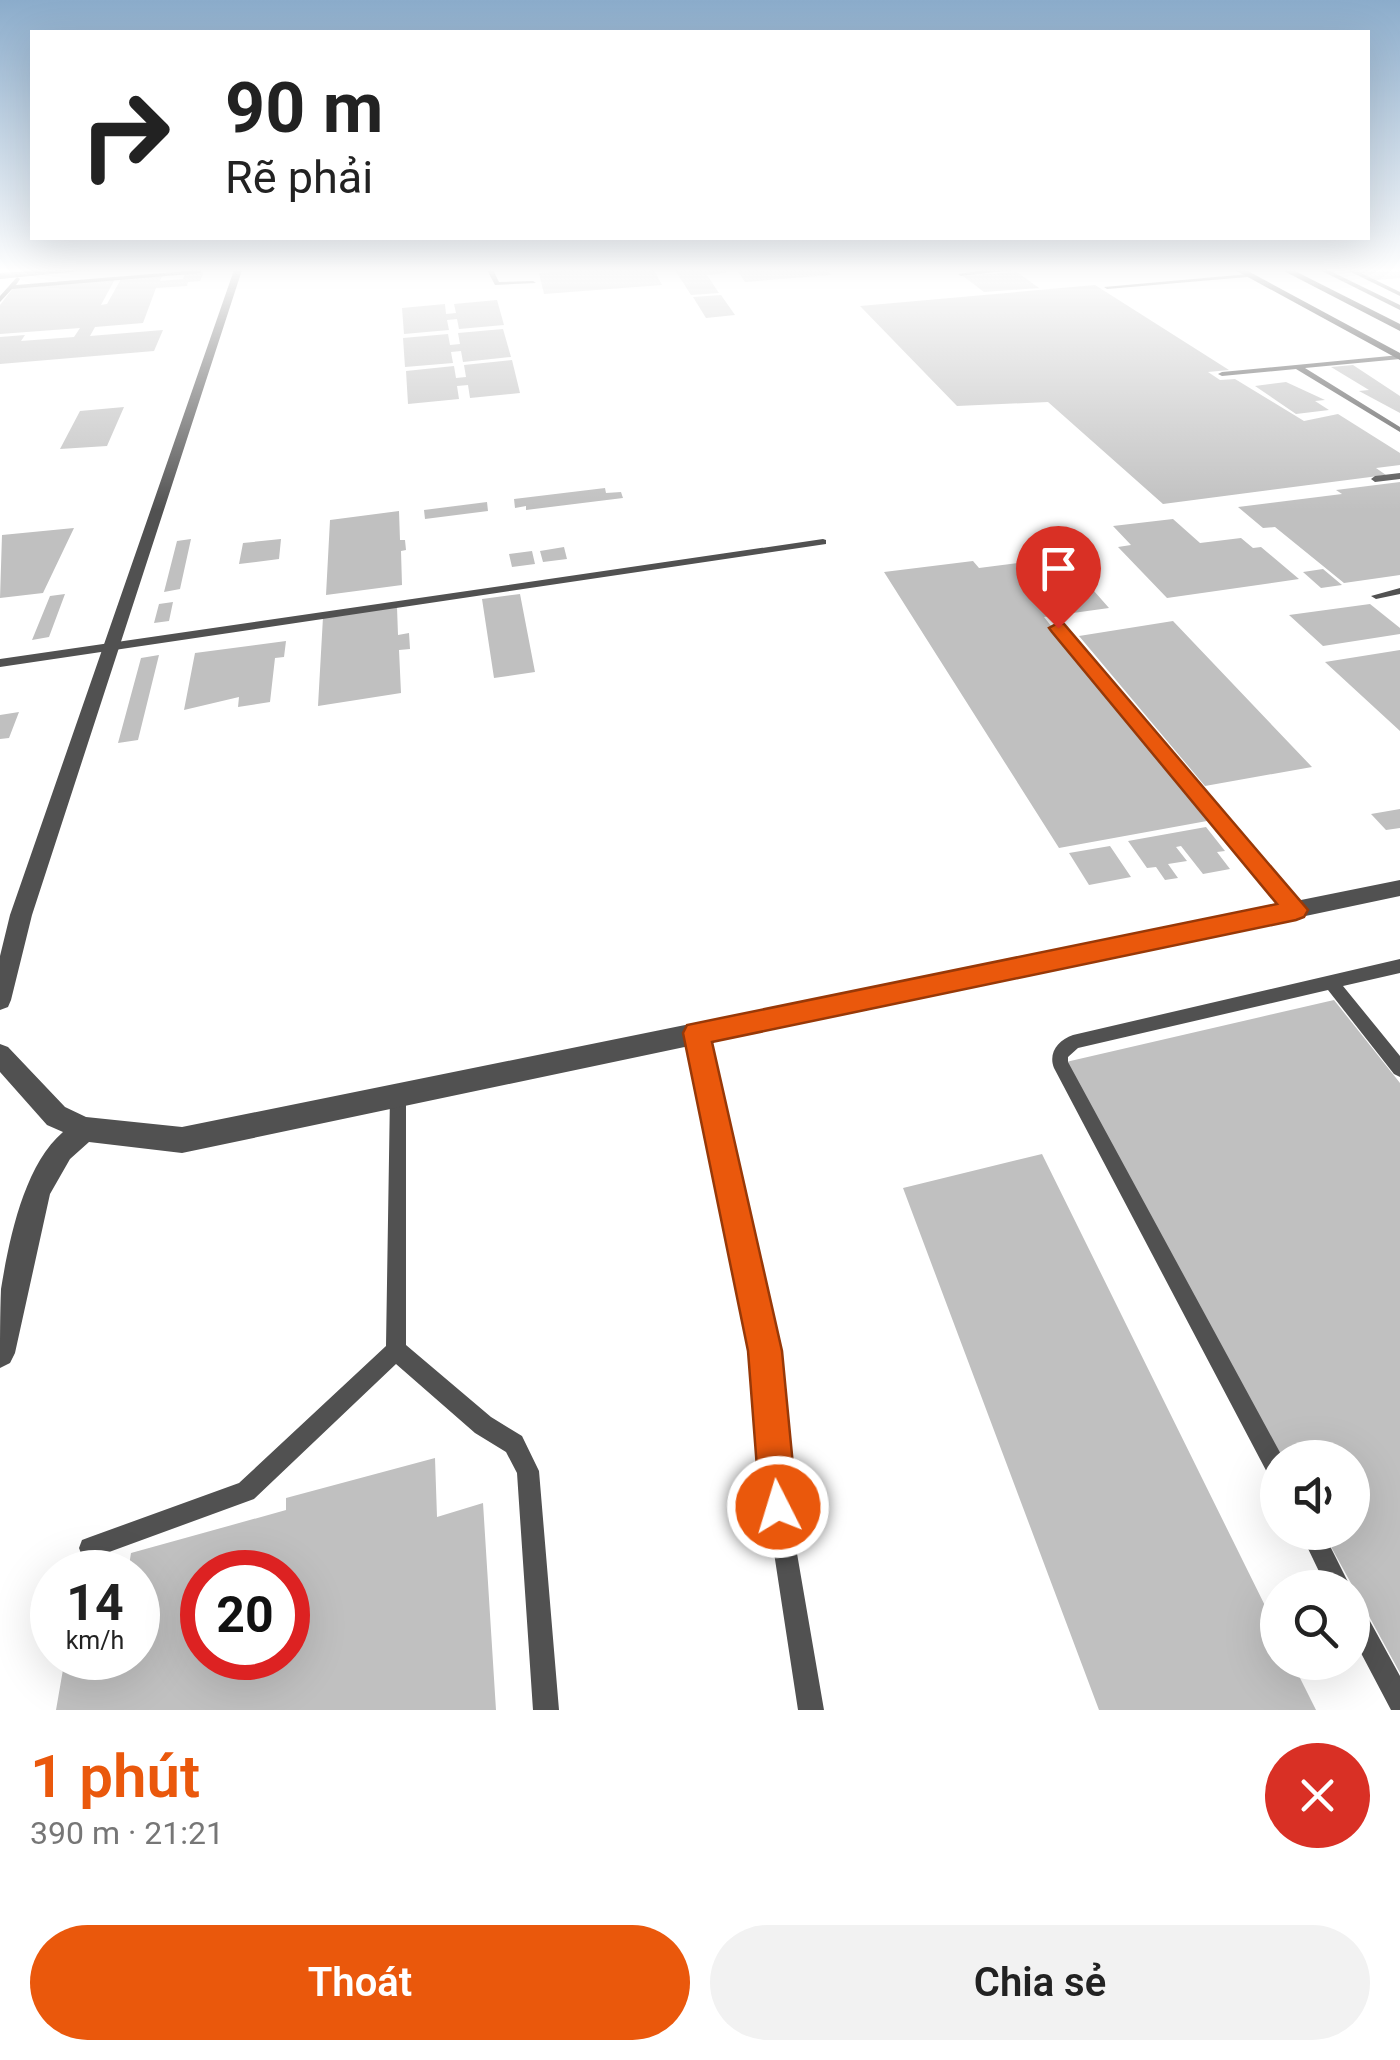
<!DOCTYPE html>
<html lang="vi">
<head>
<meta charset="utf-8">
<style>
  body { margin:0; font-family:Roboto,sans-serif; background:#f2f2f2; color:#222; height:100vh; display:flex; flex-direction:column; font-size:38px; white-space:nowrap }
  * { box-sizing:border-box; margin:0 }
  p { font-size:32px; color:#767676 }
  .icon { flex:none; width:55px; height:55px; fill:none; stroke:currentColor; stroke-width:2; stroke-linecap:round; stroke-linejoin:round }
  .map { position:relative; height:1710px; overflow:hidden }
  .panel { display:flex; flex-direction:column; background:#fff; flex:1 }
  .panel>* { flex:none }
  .hud { position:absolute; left:30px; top:30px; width:1340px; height:210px; border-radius:0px; box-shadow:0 10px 40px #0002; background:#fff; color:#222; overflow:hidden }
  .buttons { position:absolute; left:1260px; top:1440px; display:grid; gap:20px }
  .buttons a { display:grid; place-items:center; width:110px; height:110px; border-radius:50%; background:#fff; box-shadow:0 10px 40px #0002; font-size:50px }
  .speed { position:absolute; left:30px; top:1550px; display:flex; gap:20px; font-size:50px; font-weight:700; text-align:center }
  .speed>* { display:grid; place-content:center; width:130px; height:130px; border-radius:50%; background:#fff; box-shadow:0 10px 40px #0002; line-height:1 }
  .speed small { font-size:25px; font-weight:400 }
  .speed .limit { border:15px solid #d22; background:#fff; color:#111 }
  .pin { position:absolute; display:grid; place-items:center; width:85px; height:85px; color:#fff; margin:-102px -42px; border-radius:50% 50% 50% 0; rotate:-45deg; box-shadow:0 0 10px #0007 }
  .pin .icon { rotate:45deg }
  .me { position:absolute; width:110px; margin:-55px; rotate:355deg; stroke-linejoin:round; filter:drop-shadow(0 0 8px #0008) }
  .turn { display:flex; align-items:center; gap:35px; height:210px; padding:0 30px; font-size:45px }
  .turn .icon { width:130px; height:130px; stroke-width:2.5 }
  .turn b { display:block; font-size:70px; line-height:85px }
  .round { display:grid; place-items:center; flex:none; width:105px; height:105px; border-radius:52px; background:#f2f2f2 }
  .head { display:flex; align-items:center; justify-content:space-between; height:170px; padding:0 30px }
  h1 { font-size:60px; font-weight:600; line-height:75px; color:#ea580c }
  .primary-button { display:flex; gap:20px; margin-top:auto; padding:20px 30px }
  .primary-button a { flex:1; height:115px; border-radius:60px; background:#ea580c; color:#fff; font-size:40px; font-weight:600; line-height:115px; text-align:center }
  .primary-button a+a { background:#f2f2f2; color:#222 }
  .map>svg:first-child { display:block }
  .building { fill:#c0c0c0; fill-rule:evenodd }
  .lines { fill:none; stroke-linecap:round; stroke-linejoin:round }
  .service { fill:#515151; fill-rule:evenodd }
  .minor { fill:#515151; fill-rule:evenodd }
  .secondary { fill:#1e1e1e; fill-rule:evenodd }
  .route { fill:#ea580c; stroke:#983908; stroke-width:2.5 }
</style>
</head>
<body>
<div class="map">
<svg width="1400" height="1710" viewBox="0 0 1400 1710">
  <rect width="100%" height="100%" fill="#fff"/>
  <path class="building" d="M 572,270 L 654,270 L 662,285 L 544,294 L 539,273 Z
    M 675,270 L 726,270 L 726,273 L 707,275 L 719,293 L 691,295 Z
    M 737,270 L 826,270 L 831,275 L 745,282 Z
    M 1355,270 L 1400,270 L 1400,278 L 1376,280 Z
    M 204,272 L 200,281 L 188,282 L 187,286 L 156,288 L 143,323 L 95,327 L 90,336 L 163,330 L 154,351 L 0,364 L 0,337 L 25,335 L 21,341 L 74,337 L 80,328 L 0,334 L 0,305 L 14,287 L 115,279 L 101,305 L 107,304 L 121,279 L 162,276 L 160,281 L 183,279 L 185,274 Z
    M 1017,272 L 1039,288 L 984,292 L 963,276 Z
    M 1095,285 L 1229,370 L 1208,372 L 1220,380 L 1235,379 L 1304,421 L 1338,414 L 1400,453 L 1400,465 L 1376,468 L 1386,475 L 1163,504 L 1048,402 L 957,406 L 860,306 Z
    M 721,295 L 735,315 L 706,318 L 693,297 Z
    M 497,300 L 504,325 L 459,329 L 457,319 L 447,320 L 449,330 L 404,334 L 402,308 L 445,304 L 446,314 L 456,313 L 454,304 Z
    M 503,329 L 511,357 L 463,362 L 461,351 L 451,352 L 453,363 L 405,367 L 403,338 L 448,334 L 450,345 L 460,344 L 458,333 Z
    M 512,360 L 520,393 L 470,398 L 468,385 L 457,386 L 459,399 L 408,404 L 406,371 L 454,366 L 456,378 L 466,377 L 464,365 Z
    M 1353,365 L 1400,396 L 1400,413 L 1359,391 L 1369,390 L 1331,367 Z
    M 1286,382 L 1325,400 L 1315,401 L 1329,410 L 1296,414 L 1255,386 Z
    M 124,407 L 107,446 L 60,449 L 80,411 Z
    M 1400,482 L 1400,575 L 1344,583 L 1275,527 L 1263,528 L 1238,507 L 1342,494 L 1336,490 Z
    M 605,488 L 606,493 L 621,492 L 623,498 L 526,510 L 526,506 L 515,508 L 514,499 Z
    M 487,502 L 488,511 L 425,519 L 424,510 Z
    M 399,511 L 400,540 L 405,540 L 406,550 L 401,551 L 402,585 L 326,595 L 330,520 Z
    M 1173,519 L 1200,543 L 1241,538 L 1253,548 L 1261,547 L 1299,579 L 1167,598 L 1118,547 L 1131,545 L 1113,526 Z
    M 74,528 L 43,593 L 0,598 L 2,535 Z
    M 191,539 L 180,589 L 164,592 L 177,541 Z
    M 281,539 L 279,559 L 239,564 L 243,543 Z
    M 564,547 L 567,559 L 543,562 L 540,551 Z
    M 532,551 L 535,564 L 512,567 L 509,554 Z
    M 1064,557 L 1109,608 L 1044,617 L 1207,821 L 1059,848 L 884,572 L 973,561 L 979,568 Z
    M 1323,569 L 1342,585 L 1321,588 L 1303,572 Z
    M 65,594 L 49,637 L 32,640 L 50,596 Z
    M 520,594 L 535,672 L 494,678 L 482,599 Z
    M 173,602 L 169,621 L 154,623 L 159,604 Z
    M 1370,604 L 1400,628 L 1400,634 L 1323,646 L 1289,615 Z
    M 397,607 L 398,635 L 409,633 L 410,649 L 399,650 L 401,693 L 318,706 L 323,617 Z
    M 1173,621 L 1312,767 L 1205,786 L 1079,636 Z
    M 286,641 L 284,657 L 275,658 L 270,702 L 238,707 L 239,697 L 184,710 L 195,653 Z
    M 1400,650 L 1400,731 L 1325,662 Z
    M 159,655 L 138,740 L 118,743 L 141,658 Z
    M 19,712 L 9,738 L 0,739 L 0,715 Z
    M 1400,809 L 1400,828 L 1386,830 L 1371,814 Z
    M 1206,827 L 1225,851 L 1217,852 L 1230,869 L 1203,874 L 1181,846 L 1176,847 L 1187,861 L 1168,864 L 1178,878 L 1165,880 L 1156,867 L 1147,868 L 1128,841 Z
    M 1110,846 L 1131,877 L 1089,885 L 1069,853 Z
    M 1334,1000 L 1400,1083 L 1400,1673 L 1323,1532 L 1352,1532 L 1352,1458 L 1282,1458 L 1066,1062 Z
    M 1042,1154 L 1278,1632 L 1278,1662 L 1292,1662 L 1316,1710 L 1099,1710 L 903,1188 Z
    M 435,1458 L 437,1517 L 483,1503 L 496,1710 L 56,1710 L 65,1658 L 138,1658 L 138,1572 L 128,1572 L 131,1553 L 286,1510 L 286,1498 ZM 202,1572 L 288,1572 L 288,1658 L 202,1658 Z"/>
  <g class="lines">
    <path class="service" d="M 200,270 L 202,273 L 12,289 L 0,302 L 0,296 L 17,277 L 20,279 L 16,285 Z
      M 487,270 L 493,270 L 499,282 L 533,281 L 536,283 L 495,285 Z
      M 985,270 L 1012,270 L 961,276 L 958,274 Z
      M 1320,270 L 1328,270 L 1400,305 L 1400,310 Z
      M 1347,270 L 1355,270 L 1400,292 L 1400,296 Z
      M 1249,274 L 1247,277 L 1107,289 L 1104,287 Z
      M 1400,355 L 1400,359 L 1305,368 L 1400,427 L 1400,432 L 1296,369 L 1222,376 L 1218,374 L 1222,372 Z
      M 1400,473 L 1400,479 L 1375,482 L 1371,479 L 1375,476 Z
      M 823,539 L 826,540 L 826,544 L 0,667 L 0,659 Z
      M 1400,588 L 1400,594 L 1376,599 L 1371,596 Z
      M 1058,625 L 1062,626 L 1301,906 L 1303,910 L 1301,914 L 1296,916 L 1291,914 L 1054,630 L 1054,626 Z
      M 1400,959 L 1400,973 L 1343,986 L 1400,1056 L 1400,1077 L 1394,1074 L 1328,990 L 1078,1048 L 1068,1057 L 1068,1062 L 1283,1458 L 1278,1458 L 1278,1481 L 1270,1478 L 1054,1068 C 1048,1053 1058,1040 1073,1035 Z
      M 697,1026 L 703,1028 L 705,1033 L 775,1351 L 789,1507 L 824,1710 L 798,1710 L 767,1507 L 755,1351 L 689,1033 L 691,1028 Z
      M 398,1087 L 404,1089 L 406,1095 L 406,1345 L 491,1417 L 522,1436 L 539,1471 L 559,1710 L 533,1710 L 517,1473 L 506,1452 L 475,1433 L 396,1364 L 254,1499 L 90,1559 L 82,1556 L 79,1548 L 82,1540 L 90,1537 L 239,1483 L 386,1346 L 390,1095 L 392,1089 Z
      M 1300,1532 L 1323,1532 L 1351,1588 L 1327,1588 Z
      M 1352,1599 L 1360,1603 L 1400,1676 L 1400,1710 L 1391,1710 L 1352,1636 Z"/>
    <path class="minor" d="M 45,270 L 90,270 L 0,279 L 0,273 Z
      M 234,270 L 242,270 L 32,915 L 11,1000 L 8,1007 L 0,1010 L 0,956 L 10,915 Z
      M 1400,880 L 1400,896 L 182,1153 L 89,1142 L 70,1159 L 50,1194 L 15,1353 L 10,1363 L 0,1368 C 0,1342 0,1314 1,1289 C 9,1240 24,1165 63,1132 L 47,1125 L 0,1072 L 0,1044 L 8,1047 L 65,1107 L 86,1117 L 182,1127 Z"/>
    <path class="secondary" d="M 1235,270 L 1246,270 L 1400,353 L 1400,360 Z
      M 1282,270 L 1293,270 L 1400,324 L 1400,331 Z"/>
  </g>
  <linearGradient id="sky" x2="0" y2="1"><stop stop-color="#8baccb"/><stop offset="0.53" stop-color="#fff"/><stop offset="1" stop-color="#fff" stop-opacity="0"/></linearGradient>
  <rect width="1400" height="510" fill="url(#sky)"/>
  <path class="route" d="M 1058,623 L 1064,624 L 1308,910 L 1304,917 L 1296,920 L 712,1042 L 782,1351 L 797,1507 L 792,1520 L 778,1526 L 765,1520 L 760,1507 L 748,1351 L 683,1033 L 687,1025 L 1277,904 L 1052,632 L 1049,628 Z"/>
</svg>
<div class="buttons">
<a><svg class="icon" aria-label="sound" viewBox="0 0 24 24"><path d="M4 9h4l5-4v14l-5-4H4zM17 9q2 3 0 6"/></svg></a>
<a><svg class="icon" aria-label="search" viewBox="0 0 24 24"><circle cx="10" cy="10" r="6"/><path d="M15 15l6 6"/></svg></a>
</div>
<div class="speed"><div>14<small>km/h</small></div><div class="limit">20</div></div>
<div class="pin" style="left:1058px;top:628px;background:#d93025"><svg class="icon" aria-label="arrive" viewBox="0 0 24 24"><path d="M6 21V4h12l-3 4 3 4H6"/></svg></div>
<svg class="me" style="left:778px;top:1507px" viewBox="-20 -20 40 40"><circle r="17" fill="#ea580c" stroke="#fff" stroke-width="3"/><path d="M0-11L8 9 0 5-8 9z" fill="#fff"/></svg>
<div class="hud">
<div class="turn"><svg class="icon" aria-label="right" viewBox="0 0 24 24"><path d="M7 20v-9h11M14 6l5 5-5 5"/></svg><div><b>90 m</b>Rẽ phải</div></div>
</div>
</div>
<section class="panel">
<div class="head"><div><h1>1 phút</h1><p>390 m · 21:21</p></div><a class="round" style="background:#d93025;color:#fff"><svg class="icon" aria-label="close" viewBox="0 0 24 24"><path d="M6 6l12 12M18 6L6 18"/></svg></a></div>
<div class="primary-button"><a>Thoát</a><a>Chia sẻ</a></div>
</section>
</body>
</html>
